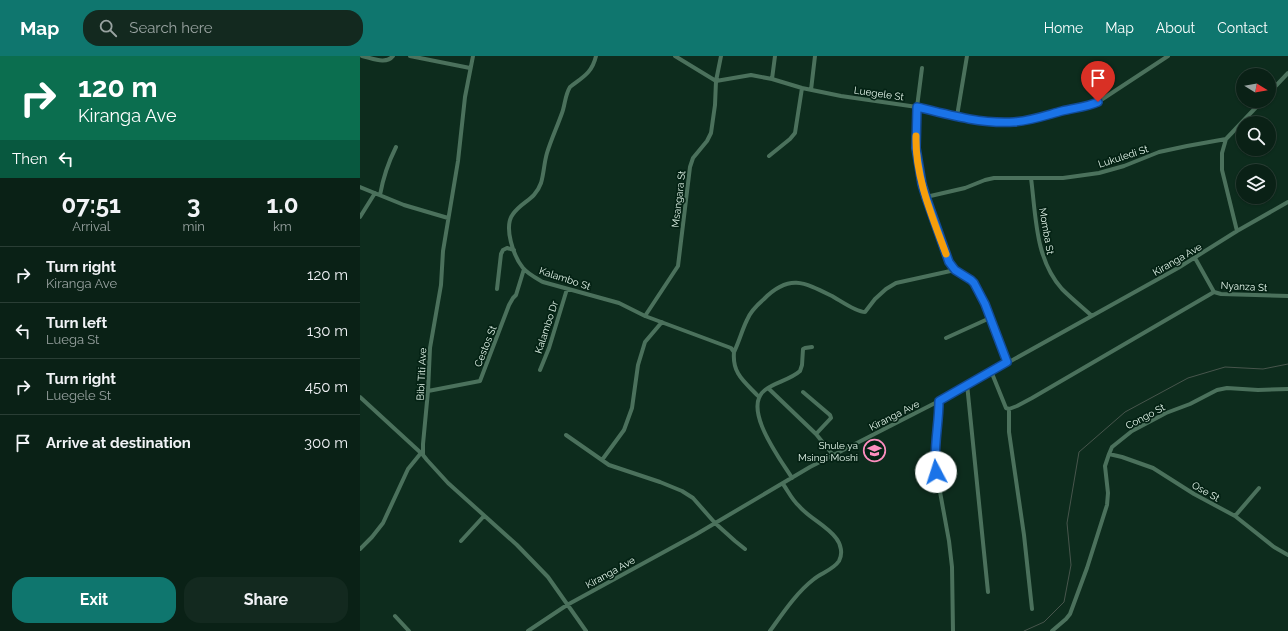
<!DOCTYPE html>
<html lang="en">
<head>
<meta charset="utf-8">
<style>
  body { margin:0; font-family:Raleway,sans-serif; background:#13291f; color:#f1f3f6; height:100vh; display:flex; flex-direction:column; font-size:15px; white-space:nowrap }
  * { box-sizing:border-box; margin:0 }
  p { font-size:13px; color:#99a3a1 }
  .icon { flex:none; width:22px; height:22px; fill:none; stroke:currentColor; stroke-width:2; stroke-linecap:round; stroke-linejoin:round }
  .map { position:relative; flex:1; overflow:hidden }
  .details { display:flex; flex-direction:column; background:#0a2116; width:360px }
  .details>* { flex:none }
  .hud { background:#0b6e4f; color:#fff; overflow:hidden }
  .needle { width:26px; rotate:101deg }
  .controls { position:absolute; left:876px; top:12px; display:grid; gap:8px }
  .controls a { display:grid; place-items:center; width:40px; height:40px; border-radius:50%; background:#0a2116; box-shadow:0 1px 3px #0004,0 0 0 1px #2a3e35; font-size:20px }
  .pin { position:absolute; display:grid; place-items:center; width:34px; height:34px; color:#fff; margin:-41px -17px; border-radius:50% 50% 50% 0; rotate:-45deg; box-shadow:0 0 4px #0007 }
  .pin .icon { rotate:45deg }
  .me { position:absolute; width:44px; margin:-22px; rotate:355deg; stroke-linejoin:round; filter:drop-shadow(0 0 3px #0008) }
  .turn { display:flex; align-items:center; gap:14px; height:84px; padding:0 12px; font-size:18px }
  .turn .icon { width:52px; height:52px; stroke-width:2.5 }
  .turn b { display:block; font-size:28px; line-height:34px }
  .then { display:flex; align-items:center; height:38px; padding:0 12px; background:#0003; gap:8px; font-size:15px }
  .eta { display:flex; justify-content:space-evenly; align-items:center; height:68px; text-align:center }
  .eta b { font-size:24px; font-weight:700; line-height:28px }
  .primary-button { display:flex; gap:8px; margin-top:auto; padding:8px 12px }
  .primary-button a { flex:1; height:46px; border-radius:16px; background:#0f766e; color:#fff; font-size:16px; font-weight:700; line-height:46px; text-align:center }
  .primary-button a+a { background:#13291f; color:#f1f3f6 }
  ul { padding:0; list-style:none }
  li { display:flex; align-items:center; gap:12px; height:56px; padding:0 12px; border-top:1px solid #2a3e35 }
  li div { flex:1 }
  li b { display:block; font-size:15px }
  li em { font-style:normal }
  header { display:flex; align-items:center; gap:24px; box-sizing:border-box; height:56px; padding:0 20px; background:#0f766e; color:#fff }
  header strong { font-size:19px }
  nav { display:flex; gap:22px; margin-inline-start:auto; font-size:14px }
  .search { width:280px; height:36px; background:#13291f; display:flex; align-items:center; gap:10px; box-sizing:border-box; padding:0 14px; border-radius:16px; color:#99a3a1; font-size:15px }
  main { display:flex; flex:1; min-height:0 }
  .map>svg:first-child { display:block }
  .lines { fill:none; stroke-linecap:round; stroke-linejoin:round }
  .stream { stroke:#47554c; stroke-width:1 }
  .minor { stroke:#4b715c; stroke-width:4 }
  .route-casing { stroke:#114b97; stroke-width:10 }
  .route { stroke:#1a73e8; stroke-width:7 }
  .slow { stroke:#f59e0b; stroke-width:7 }
  .labels { text-anchor:middle; stroke-width:3.5; stroke-linejoin:round; paint-order:stroke }
  .street-label { font-size:10px; fill:#e5f7ec; stroke:#042214 }
  .poi-label { font-size:10px; fill:#e5f7ec; stroke:#042214; text-anchor:end }
</style>
</head>
<body>
<header>
<strong>Map</strong>
<div class="search"><svg class="icon" aria-label="search" viewBox="0 0 24 24"><circle cx="10" cy="10" r="6"/><path d="M15 15l6 6"/></svg>Search here</div>
<nav><a>Home</a><a>Map</a><a>About</a><a>Contact</a></nav>
</header>
<main>
<section class="details">
<div class="hud">
<div class="turn"><svg class="icon" aria-label="right" viewBox="0 0 24 24"><path d="M7 20v-9h11M14 6l5 5-5 5"/></svg><div><b>120 m</b>Kiranga Ave</div></div>
<div class="then">Then<svg class="icon" aria-label="left" viewBox="0 0 24 24"><path d="M17 20v-9H6M10 6l-5 5 5 5"/></svg></div>
</div>
<div class="eta">
<div><b>07:51</b><p>Arrival</p></div>
<div><b>3</b><p>min</p></div>
<div><b>1.0</b><p>km</p></div>
</div>
<ul>
<li><svg class="icon" aria-label="right" viewBox="0 0 24 24"><path d="M7 20v-9h11M14 6l5 5-5 5"/></svg><div><b>Turn right</b><p>Kiranga Ave</p></div><em>120 m</em></li>
<li><svg class="icon" aria-label="left" viewBox="0 0 24 24"><path d="M17 20v-9H6M10 6l-5 5 5 5"/></svg><div><b>Turn left</b><p>Luega St</p></div><em>130 m</em></li>
<li><svg class="icon" aria-label="right" viewBox="0 0 24 24"><path d="M7 20v-9h11M14 6l5 5-5 5"/></svg><div><b>Turn right</b><p>Luegele St</p></div><em>450 m</em></li>
<li><svg class="icon" aria-label="arrive" viewBox="0 0 24 24"><path d="M6 21V4h12l-3 4 3 4H6"/></svg><div><b>Arrive at destination</b></div><em>300 m</em></li>
</ul>
<div class="primary-button"><a>Exit</a><a>Share</a></div>
</section>
<div class="map">
<svg width="928" height="575" viewBox="0 0 928 575">
  <rect width="100%" height="100%" fill="#0d2c1d"/>
  <g class="lines">
    <path class="stream" d="M 664,575 L 684,566 L 704,546 L 711,509 L 707,467 L 719,396 L 765,356 L 828,322 L 865,311 L 903,313 L 928,308"/>
    <path class="minor" d="M 2,0 C 12,2 26,9 33,0
      M 50,0 L 110,12
      M 113,0 L 105,41 L 98,105 L 83,195 L 81,229 L 70,292 L 68,335 L 63,388 L 63,399 L 67,404 L 88,427 L 157,489 L 188,521 L 226,575
      M 236,0 C 232,17 223,21 210,31 C 205,39 205,49 202,57 C 197,71 191,84 187,97 C 184,107 184,117 181,127 C 175,144 162,145 153,158 C 143,171 154,201 163,212 C 168,218 176,222 183,226 L 259,247 L 285,260 L 371,292 L 374,296 C 372,318 385,326 398,340
      M 315,0 L 356,25 L 391,19 L 412,23 L 442,32 L 481,40 L 557,51 L 615,64 L 631,66 L 656,66 L 712,52 L 731,49 L 738,46 L 808,0
      M 562,12 L 557,51 L 556,92 L 566,141 L 589,206 L 595,214 L 611,224 L 614,227 L 625,249 L 647,306
      M 412,23 L 415,0
      M 451,34 L 455,0
      M 909,37 L 928,17
      M 597,60 L 607,0
      M 866,83 L 862,97 L 862,114 L 877,175
      M 409,100 L 430,83 L 435,77 L 442,32
      M 671,122 C 676,160 675,203 702,233 C 711,242 722,251 732,260
      M 0,131 L 44,149 L 88,162
      M 20,139 C 23,122 28,107 36,91
      M 566,141 L 605,132 L 625,124 L 634,122 L 703,122 L 739,117 L 764,110 L 799,96 L 827,90 L 866,83 L 902,45
      M 0,161 L 15,137
      M 835,202 L 854,236 L 861,238 L 928,240
      M 137,233 L 141,198 L 143,194 L 147,192 L 154,194
      M 285,260 L 318,210 L 330,111 L 333,102 L 347,85 L 351,77 L 355,49 L 356,25 L 361,0
      M 586,282 L 630,262
      M 374,296 C 379,286 382,274 387,264 C 390,256 397,249 404,243 C 429,218 444,226 472,240 C 481,245 496,256 505,256 L 515,243 L 526,233 L 536,227 L 595,214
      M 180,314 L 189,292 L 207,233
      M 631,315 L 646,352 L 649,353 L 657,350 L 672,342 L 854,236
      M 607,328 L 628,536
      M 408,332 L 456,378 L 473,399
      M 68,335 L 120,325 L 149,249 L 153,242 L 156,239 L 164,213
      M 443,336 L 470,359 L 471,362 L 456,378
      M 0,341 L 61,397
      M 579,345 L 574,403 L 589,485 L 592,511 L 593,575
      M 649,353 L 649,376 L 664,479 L 672,553
      M 206,379 L 249,409 L 300,426 L 322,435 L 333,442 L 355,467 L 375,485 L 385,493
      M 749,398 L 762,401 L 793,412 L 834,438 L 875,460 L 914,491 L 928,499
      M 242,404 L 264,374 L 272,352 L 278,309 L 285,286 L 302,266
      M 432,422 C 421,404 381,352 405,334 C 415,326 430,324 440,315 L 442,309 L 443,293 L 445,292 L 452,291
      M 875,460 L 899,432
      M 101,485 L 124,460
      M 0,493 L 12,481 L 23,467 L 48,413 L 61,397
      M 35,560 L 49,575
      M 168,575 L 207,549 L 335,479 L 450,411 L 579,345 L 818,212 L 877,175 L 928,146
      M 410,575 C 423,557 436,537 454,523 C 461,517 473,514 479,505 C 483,498 481,488 476,482 C 466,469 449,462 439,450 C 432,444 428,435 423,428
      M 692,575 L 706,563 L 710,558 L 727,512 L 747,449 L 748,437 L 745,410 L 749,398 L 752,391 L 772,375 L 806,357 L 830,348 L 857,334 L 867,332 L 898,334 L 928,333"/>
  </g>
  <g class="lines">
    <defs>
      <path id="route" d="M 576,416 C 573,392 579,369 579,345 L 647,306 L 625,248 L 614,227 L 611,224 L 595,214 L 589,206 L 566,141 L 562,128 L 556,92 L 557,51 C 589,59 621,68 654,66 C 670,65 687,59 702,55 C 714,52 727,51 738,46"/>
    </defs>
    <use href="#route" class="route-casing"/>
    <use href="#route" class="route"/>
    <path class="slow" d="M 556,80 C 555,121 572,160 586,198"/>
  </g>
  <defs>
    <symbol id="school-ring" viewBox="-11 -11 22 22"><circle r="9.5" fill="#042214" stroke="#fd8ebf" stroke-width="1.5"/><path d="M0-5L7-2L0 1L-7-2ZM-4 1L0 2.5L4 1V4Q0 6-4 4Z" fill="#fd8ebf"/></symbol>
  </defs>
  <g fill-rule="evenodd">
    <use href="#school-ring" x="502" y="382" width="25" height="25"/>
  </g>
  <g class="labels">
    <g class="street-label">
      <text transform="translate(519 37) rotate(8)" y="4">Luegele St</text>
      <text transform="translate(763 100) rotate(-18)" y="4">Lukuledi St</text>
      <text transform="translate(318 143) rotate(-83)" y="4">Msangara St</text>
      <text transform="translate(687 175) rotate(80)" y="4">Momba St</text>
      <text transform="translate(817 203) rotate(-30)" y="4">Kiranga Ave</text>
      <text transform="translate(205 222) rotate(18)" y="4">Kalambo St</text>
      <text transform="translate(884 230) rotate(3)" y="4">Nyanza St</text>
      <text transform="translate(186 271) rotate(-72)" y="4">Kalambo Dr</text>
      <text transform="translate(125 290) rotate(-68)" y="4">Cestos St</text>
      <text transform="translate(61 318) rotate(-87)" y="4">Bibi Titi Ave</text>
      <text transform="translate(534 359) rotate(-27)" y="4">Kiranga Ave</text>
      <text transform="translate(785 360) rotate(-28)" y="4">Congo St</text>
      <text transform="translate(846 435) rotate(29)" y="4">Ose St</text>
      <text transform="translate(250 516) rotate(-29)" y="4">Kiranga Ave</text>
    </g>
    <g class="poi-label">
      <text x="498" y="393">Shule ya<tspan x="498" dy="12">Msingi Moshi</tspan></text>
    </g>
  </g>
</svg>
<div class="controls">
<a><svg class="needle" viewBox="-14 -14 28 28"><path d="M0-13l5 13h-10z" fill="#e53935"/><path d="M0 13l5-13h-10z" fill="#99a3a1"/></svg></a>
<a><svg class="icon" aria-label="search" viewBox="0 0 24 24"><circle cx="10" cy="10" r="6"/><path d="M15 15l6 6"/></svg></a>
<a><svg class="icon" aria-label="layers" viewBox="0 0 24 24"><path d="M12 4l9 5-9 5-9-5zM3 14l9 5 9-5"/></svg></a>
</div>
<div class="pin" style="left:738px;top:46px;background:#d93025"><svg class="icon" aria-label="arrive" viewBox="0 0 24 24"><path d="M6 21V4h12l-3 4 3 4H6"/></svg></div>
<svg class="me" style="left:576px;top:416px" viewBox="-20 -20 40 40"><circle r="19" fill="#fff"/><path d="M0-13L10 11 0 6-10 11z" fill="#1a73e8"/></svg>
</div>
</main>
</body>
</html>
